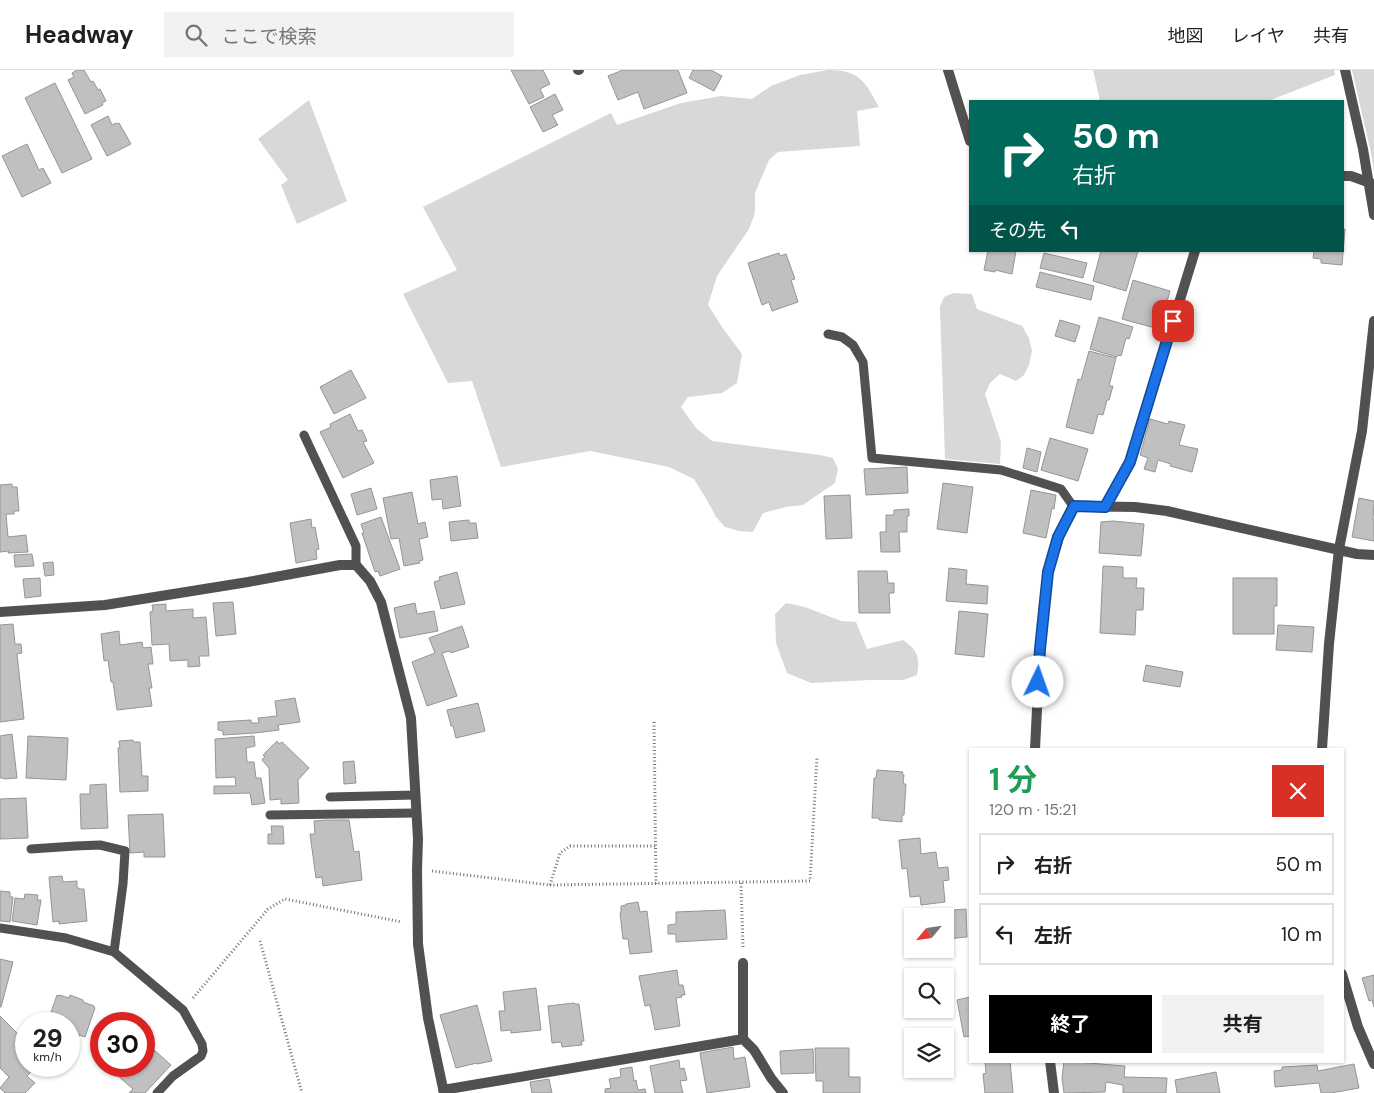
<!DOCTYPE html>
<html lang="ja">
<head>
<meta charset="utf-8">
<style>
  body { margin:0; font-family:"DM Sans","Noto Sans JP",sans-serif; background:#f2f2f2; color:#202124; height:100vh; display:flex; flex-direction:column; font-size:19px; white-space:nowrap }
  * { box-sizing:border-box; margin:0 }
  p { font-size:16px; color:#757577 }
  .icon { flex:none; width:28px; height:28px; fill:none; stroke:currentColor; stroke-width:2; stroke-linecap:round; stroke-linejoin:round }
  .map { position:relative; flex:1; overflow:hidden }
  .drawer { position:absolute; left:969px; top:678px; width:375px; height:315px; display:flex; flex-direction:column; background:#fff; border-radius:0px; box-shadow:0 1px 4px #0004 }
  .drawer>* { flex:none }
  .top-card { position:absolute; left:969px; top:30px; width:375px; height:152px; border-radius:0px; box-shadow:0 1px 4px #0004; background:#00695c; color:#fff; overflow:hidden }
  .needle { width:32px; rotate:241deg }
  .tools { position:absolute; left:904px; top:838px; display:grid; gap:10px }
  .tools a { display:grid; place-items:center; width:50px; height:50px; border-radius:0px; background:#fff; box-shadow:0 1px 4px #0004; font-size:25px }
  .speed { position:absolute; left:15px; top:942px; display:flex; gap:10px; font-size:25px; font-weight:700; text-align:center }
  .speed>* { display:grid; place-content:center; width:65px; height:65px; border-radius:50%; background:#fff; box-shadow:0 1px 4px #0004; line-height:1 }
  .speed small { font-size:12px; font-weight:400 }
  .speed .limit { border:8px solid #d22; background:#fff; color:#111 }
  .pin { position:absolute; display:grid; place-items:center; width:42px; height:42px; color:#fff; margin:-21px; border-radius:10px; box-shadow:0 2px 8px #0006 }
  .me { position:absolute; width:55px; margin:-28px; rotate:3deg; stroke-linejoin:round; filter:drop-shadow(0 0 4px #0008) }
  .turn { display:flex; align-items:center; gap:18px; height:105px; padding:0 20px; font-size:22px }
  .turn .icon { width:65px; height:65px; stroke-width:2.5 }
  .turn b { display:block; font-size:35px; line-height:42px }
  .then { display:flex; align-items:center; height:48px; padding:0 20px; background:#0003; gap:10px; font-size:19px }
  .round { display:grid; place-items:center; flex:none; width:52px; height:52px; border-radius:0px; background:#f2f2f2 }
  .overview { display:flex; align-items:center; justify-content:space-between; height:85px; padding:0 20px }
  h1 { font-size:30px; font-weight:700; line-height:38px; color:#1e9e55 }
  .button { display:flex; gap:10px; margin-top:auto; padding:10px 20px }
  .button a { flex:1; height:58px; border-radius:0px; background:#000; color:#fff; font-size:20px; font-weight:700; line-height:58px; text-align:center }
  .button a+a { background:#f2f2f2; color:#202124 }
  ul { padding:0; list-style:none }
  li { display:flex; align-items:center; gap:15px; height:62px; margin:0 10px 8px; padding:0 10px; border:2px solid #e0e0e0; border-radius:0px }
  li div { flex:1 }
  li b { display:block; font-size:19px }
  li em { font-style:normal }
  header { display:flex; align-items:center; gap:30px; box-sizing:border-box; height:70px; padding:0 25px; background:#fff; border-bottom:1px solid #e0e0e0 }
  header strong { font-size:24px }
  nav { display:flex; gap:28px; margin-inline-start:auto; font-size:18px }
  .search { width:350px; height:45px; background:#f2f2f2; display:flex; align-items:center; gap:12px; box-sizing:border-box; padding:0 18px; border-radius:0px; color:#757577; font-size:19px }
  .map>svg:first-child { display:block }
  .green { fill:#d8d8d8 }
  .building { fill:#c0c0c0; stroke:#959595 }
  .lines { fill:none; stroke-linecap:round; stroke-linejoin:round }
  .path { stroke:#737373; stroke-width:3; stroke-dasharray:1 2.5; stroke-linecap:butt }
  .service { stroke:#515151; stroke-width:9 }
  .minor { stroke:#515151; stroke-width:10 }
  .route-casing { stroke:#114b97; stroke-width:12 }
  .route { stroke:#1a73e8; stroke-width:9 }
</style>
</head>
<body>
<header>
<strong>Headway</strong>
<div class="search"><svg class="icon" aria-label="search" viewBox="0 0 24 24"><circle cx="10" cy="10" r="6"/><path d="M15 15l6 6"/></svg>ここで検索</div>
<nav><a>地図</a><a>レイヤ</a><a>共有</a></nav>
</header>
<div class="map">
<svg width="1374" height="1023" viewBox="0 0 1374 1023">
  <rect width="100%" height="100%" fill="#fff"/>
  <path class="green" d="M 828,0 C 860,0 865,12 879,37 L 857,41 L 860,76 L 778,82 L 769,90 L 755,123 L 755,143 L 749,159 L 717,206 L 708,235 L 722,257 L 742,284 L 737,313 L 722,323 L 688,327 L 681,337 L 696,358 L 712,371 L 820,385 L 833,388 L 838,399 L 835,413 L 803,435 L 786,437 L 763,443 L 753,462 L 739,461 L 725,457 L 716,447 L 708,432 L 694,409 L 669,397 L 590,381 L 501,397 L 472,311 L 448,313 L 403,224 L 457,200 L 423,137 L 611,43 L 617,55 L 681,33 L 721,26 L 752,29 L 771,16 L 800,5 Z
    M 1093,0 L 1334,0 L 1335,5 L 1268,31 L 1100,31 Z
    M 1352,0 L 1374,0 L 1374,102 L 1371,83 Z
    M 309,30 L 347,131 L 297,154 L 281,115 L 288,110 L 258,69 Z
    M 953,223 L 972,224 L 977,239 L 1022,256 L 1029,268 L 1032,281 L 1029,295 L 1024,305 L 1016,311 L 1000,304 L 990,313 L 985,324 L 1001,372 L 1000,394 L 945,389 L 940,237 L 944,227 Z
    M 786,533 L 805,537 L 841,551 L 856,552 L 867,579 L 903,570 C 918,580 920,588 917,605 L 903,610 L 870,610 L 811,613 L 787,603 L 776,573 L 775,544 Z"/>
  <path class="building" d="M 77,0 L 84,0 L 91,12 L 93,11 L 98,20 L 100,19 L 106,31 L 102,33 L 103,35 L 85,44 L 68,10 L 74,7 L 72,3 Z
    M 511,0 L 543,0 L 550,14 L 540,19 L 544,27 L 529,34 Z
    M 623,0 L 678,0 L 687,23 L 644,39 L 638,22 L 618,30 L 608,6 Z
    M 693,0 L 711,0 L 722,6 L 714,21 L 689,8 Z
    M 55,13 L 92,89 L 62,103 L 25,28 Z
    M 555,24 L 563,40 L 552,45 L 558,55 L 543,62 L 530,37 Z
    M 108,46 L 112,55 L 116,53 L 117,54 L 119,53 L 131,74 L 107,86 L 91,55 Z
    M 27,74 L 39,100 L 43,98 L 51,113 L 22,127 L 2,86 Z
    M 1342,159 L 1345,159 L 1342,195 L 1321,193 L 1321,189 L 1313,188 L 1314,181 L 1342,181 Z
    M 988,181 L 1016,181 L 1012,204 L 995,200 L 995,202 L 984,200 Z
    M 1101,181 L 1138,181 L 1126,221 L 1093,211 Z
    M 779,183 L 780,186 L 786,184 L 795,209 L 791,210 L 798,232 L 772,241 L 769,232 L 762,235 L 748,193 Z
    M 1044,183 L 1087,193 L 1083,208 L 1040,198 Z
    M 1040,202 L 1094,216 L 1091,230 L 1036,217 Z
    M 1133,210 L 1170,221 L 1159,259 L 1122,249 Z
    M 1099,247 L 1133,257 L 1129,269 L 1126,268 L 1121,286 L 1118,285 L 1117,287 L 1090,279 Z
    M 1060,250 L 1080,256 L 1075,272 L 1055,266 Z
    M 1089,281 L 1116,288 L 1109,316 L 1113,316 L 1109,330 L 1107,330 L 1103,345 L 1098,344 L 1093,364 L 1066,357 L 1078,309 L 1081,310 Z
    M 351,300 L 366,328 L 334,344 L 320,317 Z
    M 350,344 L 358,361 L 362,360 L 367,371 L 363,372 L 374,393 L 343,408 L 320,362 L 331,357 L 330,354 Z
    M 1150,349 L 1168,354 L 1169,351 L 1185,355 L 1179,375 L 1198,379 L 1192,402 L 1170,396 L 1171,394 L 1158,390 L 1155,402 L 1144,399 L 1148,388 L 1140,385 Z
    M 1050,368 L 1088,379 L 1078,411 L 1041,400 Z
    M 1027,378 L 1041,382 L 1037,402 L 1023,398 Z
    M 907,397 L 908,423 L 866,425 L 864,399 Z
    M 457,406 L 461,436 L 443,439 L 442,429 L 432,430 L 430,410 Z
    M 943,413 L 973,417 L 967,463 L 937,459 Z
    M 12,414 L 12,417 L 17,417 L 19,441 L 14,441 L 14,444 L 6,444 L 8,467 L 26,465 L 28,482 L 8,483 L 9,481 L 0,482 L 0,415 Z
    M 371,418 L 377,439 L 357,445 L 351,424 Z
    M 1031,420 L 1056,425 L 1054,439 L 1052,438 L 1046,468 L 1023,463 Z
    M 412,422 L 418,454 L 425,452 L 428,467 L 419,469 L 423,490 L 419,491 L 420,493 L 404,496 L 399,468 L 391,469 L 383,428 Z
    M 850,425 L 852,468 L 826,469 L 824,426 Z
    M 1359,428 L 1374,431 L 1373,450 L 1374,450 L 1374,471 L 1352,467 Z
    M 909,439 L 909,446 L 907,446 L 907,462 L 899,462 L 900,482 L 881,482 L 880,462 L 886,462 L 886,445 L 894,445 L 894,440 Z
    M 381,447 L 400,499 L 380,506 L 378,501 L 375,502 L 362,463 L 364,463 L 361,454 Z
    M 311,449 L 312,458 L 315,457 L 319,479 L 316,480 L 317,489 L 296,493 L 290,453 Z
    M 469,450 L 469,453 L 476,453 L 478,468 L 451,471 L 449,452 Z
    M 1113,451 L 1144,454 L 1141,486 L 1099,483 L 1101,452 Z
    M 32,484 L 34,496 L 15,497 L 14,485 Z
    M 53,492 L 54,505 L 45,506 L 43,493 Z
    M 1103,496 L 1123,497 L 1123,508 L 1137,508 L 1136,518 L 1144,518 L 1143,540 L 1136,540 L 1135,565 L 1100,563 Z
    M 949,498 L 967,500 L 966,514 L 988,516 L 987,534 L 946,531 Z
    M 858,501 L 887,501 L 888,513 L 894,513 L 894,523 L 889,523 L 890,543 L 859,543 Z
    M 457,502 L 465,534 L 441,539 L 434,512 L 440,510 L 439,507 Z
    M 40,508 L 41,526 L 25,528 L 23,509 Z
    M 1233,508 L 1277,508 L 1277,536 L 1274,536 L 1274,564 L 1233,564 Z
    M 233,532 L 236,564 L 216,566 L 213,533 Z
    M 415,533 L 417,544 L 434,541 L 438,561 L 400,568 L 394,538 Z
    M 166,534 L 166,541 L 193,539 L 193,548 L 206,547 L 209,586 L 199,586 L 200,596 L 188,597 L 188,590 L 170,591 L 169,574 L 152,575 L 150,542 L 153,541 L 152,535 Z
    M 959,541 L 988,544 L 984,587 L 955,584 Z
    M 13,554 L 15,574 L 21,574 L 22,583 L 17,584 L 24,649 L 0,652 L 0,555 Z
    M 1278,555 L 1314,557 L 1312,582 L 1276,580 Z
    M 462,556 L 469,577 L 451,583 L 450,581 L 442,583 L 457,626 L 427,636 L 412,592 L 435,583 L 429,568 Z
    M 119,561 L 120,575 L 142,572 L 143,578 L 151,577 L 153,594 L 148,594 L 152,618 L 149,618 L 152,636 L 117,640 L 113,612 L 111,612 L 108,590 L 104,591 L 101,564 Z
    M 1146,595 L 1183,602 L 1180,617 L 1143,611 Z
    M 295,628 L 300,652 L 278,655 L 279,660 L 255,663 L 223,665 L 223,661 L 218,660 L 218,652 L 251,650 L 251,653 L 259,653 L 258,648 L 277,646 L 275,631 Z
    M 478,633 L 485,661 L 456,668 L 453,656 L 451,656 L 447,640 Z
    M 12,664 L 17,708 L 4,709 L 4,708 L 0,708 L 0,666 Z
    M 28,666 L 68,668 L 66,710 L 26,708 Z
    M 254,666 L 255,676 L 246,678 L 247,692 L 254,692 L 256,708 L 261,708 L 265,733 L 252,735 L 250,723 L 214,724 L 214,716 L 236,716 L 235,707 L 216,708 L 215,669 Z
    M 133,670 L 133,672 L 140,672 L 142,706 L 148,706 L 148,721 L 120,722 L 118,678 L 120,678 L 119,671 Z
    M 277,671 L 279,674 L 282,672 L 309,698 L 298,710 L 299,733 L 281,734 L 281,729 L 270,730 L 269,698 L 262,690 L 265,686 L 263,685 Z
    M 354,691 L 356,713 L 344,714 L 343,692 Z
    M 877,700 L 903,702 L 902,704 L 904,705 L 903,714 L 906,714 L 904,745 L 902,745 L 902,752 L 879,750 L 879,748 L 872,748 L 874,708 L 876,708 Z
    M 106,714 L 108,758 L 81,759 L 80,724 L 90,724 L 90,715 Z
    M 26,728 L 28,768 L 0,769 L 0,729 Z
    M 163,744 L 165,787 L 144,787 L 144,782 L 130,783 L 128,745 Z
    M 326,750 L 349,750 L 354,782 L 359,781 L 362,810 L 323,816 L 322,807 L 316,808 L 310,764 L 315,764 L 314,751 Z
    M 271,756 L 283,756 L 284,774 L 268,774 L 268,764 L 272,764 Z
    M 920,768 L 921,784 L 936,782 L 938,798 L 948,797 L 949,810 L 943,811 L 945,832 L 921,835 L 920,826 L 910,827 L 907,798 L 902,799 L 899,770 Z
    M 62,806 L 63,812 L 77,811 L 77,818 L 79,818 L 79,819 L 84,819 L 87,851 L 59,854 L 59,851 L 53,852 L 49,807 Z
    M 0,821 L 10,822 L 10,827 L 13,827 L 10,852 L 0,851 Z
    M 25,824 L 38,825 L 37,830 L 41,830 L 37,855 L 12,851 L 15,828 L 24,829 Z
    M 638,832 L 640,842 L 647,841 L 652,882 L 630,884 L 628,869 L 623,869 L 620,843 L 621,843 L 621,836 L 626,835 L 626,834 Z
    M 966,839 L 967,867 L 945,869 L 945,846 L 928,846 L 928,842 Z
    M 725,840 L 727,869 L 676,872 L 676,864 L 668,864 L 668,855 L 676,854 L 676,842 Z
    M 0,889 L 13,892 L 1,937 L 0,937 Z
    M 677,900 L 679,915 L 683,915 L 685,925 L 681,925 L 682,927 L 676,928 L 680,956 L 655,960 L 650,935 L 645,936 L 639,906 Z
    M 1374,905 L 1374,937 L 1372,930 L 1369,931 L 1362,908 Z
    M 536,918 L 541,960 L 511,963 L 511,960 L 501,961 L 499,941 L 505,941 L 503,922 Z
    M 57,925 L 58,926 L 59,925 L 69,928 L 70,925 L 83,930 L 83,932 L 94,936 L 94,937 L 95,938 L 85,967 L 69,962 L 69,954 L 47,954 Z
    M 970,927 L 970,966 L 964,967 L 957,930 Z
    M 574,933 L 575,934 L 579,934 L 584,971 L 581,971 L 582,975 L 562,977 L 561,972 L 552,973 L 548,936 Z
    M 477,935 L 492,991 L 477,994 L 477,993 L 456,998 L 440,945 Z
    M 0,946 L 19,965 L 16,968 L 26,978 L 26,996 L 37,996 L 27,1006 L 35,1013 L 25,1023 L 5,1023 L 0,1018 L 9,1007 L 0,998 Z
    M 144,971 L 171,995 L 145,1023 L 129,1023 L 133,1019 L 118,1006 L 125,996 L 144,996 Z
    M 733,977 L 734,989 L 745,987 L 750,1017 L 707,1023 L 700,983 Z
    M 815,978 L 849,978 L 849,1007 L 860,1007 L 860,1023 L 823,1023 L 823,1011 L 816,1011 Z
    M 813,979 L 814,1003 L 781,1004 L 780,981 Z
    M 679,990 L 680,999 L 684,998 L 687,1010 L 680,1011 L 683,1023 L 655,1023 L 650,996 Z
    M 985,991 L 1010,991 L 1013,1023 L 985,1023 L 983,1004 L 986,1003 Z
    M 1064,991 L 1125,996 L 1124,1007 L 1167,1008 L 1166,1023 L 1123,1023 L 1123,1015 L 1106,1012 L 1105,1022 L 1064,1023 L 1062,1008 Z
    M 1354,994 L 1359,1018 L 1331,1023 L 1321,1023 L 1319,1013 L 1275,1017 L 1274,1001 L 1282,1000 L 1282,997 L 1317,995 L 1318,1001 Z
    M 632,997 L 634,1011 L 636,1010 L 638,1020 L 645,1019 L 646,1023 L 605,1023 L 605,1019 L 611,1018 L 609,1009 L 621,1007 L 620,999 Z
    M 1216,1002 L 1220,1023 L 1177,1023 L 1175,1010 Z
    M 549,1009 L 552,1023 L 532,1023 L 530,1012 Z"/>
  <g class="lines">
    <path class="path" d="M 654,652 L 656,814
      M 432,801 L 550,815 L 560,783 L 570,776 L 655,776
      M 741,813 L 743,877
      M 550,815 L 810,811 L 817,687
      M 260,871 L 302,1023
      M 193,928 L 268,839 L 285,829 L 402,852"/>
    <path class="service" d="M 828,264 L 842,267 L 853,275 L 863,292 L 872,388 L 1001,400 L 1061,419 L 1073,436
      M 304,365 L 356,476 L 356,495
      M 330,727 L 415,725
      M 270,745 L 416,743
      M 0,858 L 66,868 L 114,882 L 123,814 L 125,781 L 100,775 L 75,776 L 31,779
      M 114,882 L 183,940 L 202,974 L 203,981 L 201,986 L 173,1006 L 157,1023"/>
    <path class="minor" d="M 578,0 L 579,0
      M 948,0 L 970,71
      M 1345,0 L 1363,79 L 1374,145
      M 1342,106 L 1351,106 L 1373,114
      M 1105,437 L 1130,392 L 1195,181
      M 0,542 L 105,535 L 248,512 L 340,495 L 356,495 L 370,511 L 381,532 L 411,648 L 418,769 L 417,800 L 418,874 L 428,948 L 444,1023
      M 1035,679 L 1040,579 L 1048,502 L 1059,467 L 1073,436 L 1135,437 L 1167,441 L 1357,484 L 1374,485
      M 1322,679 L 1329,574 L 1339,479 L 1362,361 L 1374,251
      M 1342,904 L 1358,957 L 1374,994
      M 743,969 L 743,893
      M 1050,991 L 1054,1023
      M 443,1020 L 743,969 L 754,980 L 771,1008 L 783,1023"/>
  </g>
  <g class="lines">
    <defs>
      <path id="route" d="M 1038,612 L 1040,579 L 1048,502 L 1058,467 L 1074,436 L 1105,437 L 1130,392 L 1173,251"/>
    </defs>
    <use href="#route" class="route-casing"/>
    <use href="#route" class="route"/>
  </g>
</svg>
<div class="tools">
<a><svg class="needle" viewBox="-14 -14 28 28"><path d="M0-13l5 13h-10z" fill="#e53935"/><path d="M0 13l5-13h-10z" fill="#757577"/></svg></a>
<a><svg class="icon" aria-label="search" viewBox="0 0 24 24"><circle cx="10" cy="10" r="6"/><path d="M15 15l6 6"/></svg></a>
<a><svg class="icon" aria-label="layers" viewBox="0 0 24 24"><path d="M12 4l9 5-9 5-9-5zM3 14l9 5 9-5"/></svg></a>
</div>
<div class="speed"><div>29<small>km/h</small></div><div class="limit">30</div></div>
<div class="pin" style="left:1173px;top:251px;background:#d93025"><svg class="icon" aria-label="arrive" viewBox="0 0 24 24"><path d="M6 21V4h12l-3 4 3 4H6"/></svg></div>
<svg class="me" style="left:1038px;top:612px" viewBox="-20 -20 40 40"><circle r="19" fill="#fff"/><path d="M0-13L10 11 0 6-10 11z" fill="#1a73e8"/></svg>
<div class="top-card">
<div class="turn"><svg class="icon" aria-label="right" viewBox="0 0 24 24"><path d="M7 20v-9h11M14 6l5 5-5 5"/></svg><div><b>50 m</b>右折</div></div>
<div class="then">その先<svg class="icon" aria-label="left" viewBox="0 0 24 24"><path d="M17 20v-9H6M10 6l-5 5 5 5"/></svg></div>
</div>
<section class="drawer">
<div class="overview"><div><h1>1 分</h1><p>120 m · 15:21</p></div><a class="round" style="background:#d93025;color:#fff"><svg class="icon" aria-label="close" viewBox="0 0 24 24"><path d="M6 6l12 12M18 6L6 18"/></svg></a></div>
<ul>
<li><svg class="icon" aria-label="right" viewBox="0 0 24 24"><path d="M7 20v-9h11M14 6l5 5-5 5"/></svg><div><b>右折</b></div><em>50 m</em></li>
<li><svg class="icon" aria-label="left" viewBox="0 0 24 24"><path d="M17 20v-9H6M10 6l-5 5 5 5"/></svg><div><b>左折</b></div><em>10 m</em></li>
</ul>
<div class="button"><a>終了</a><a>共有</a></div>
</section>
</div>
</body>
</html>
